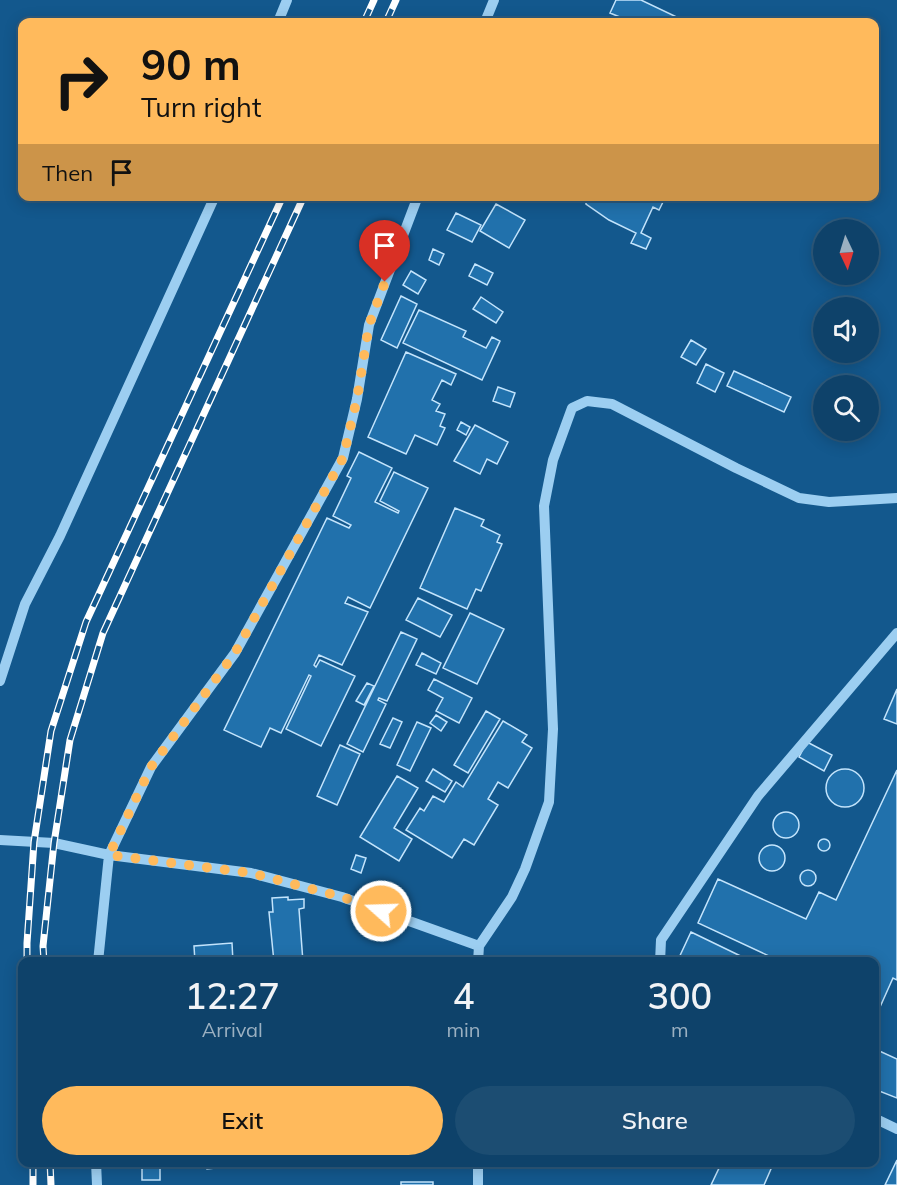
<!DOCTYPE html>
<html lang="en">
<head>
<meta charset="utf-8">
<style>
  body { margin:0; font-family:Mulish,sans-serif; background:#1c4d72; color:#f1f3f6; height:100vh; display:flex; flex-direction:column; font-size:22px; white-space:nowrap }
  * { box-sizing:border-box; margin:0 }
  p { font-size:20px; color:#9bb0c1 }
  .icon { flex:none; width:33px; height:33px; fill:none; stroke:currentColor; stroke-width:2; stroke-linecap:round; stroke-linejoin:round }
  .map { position:relative; flex:1; overflow:hidden }
  .sheet { position:absolute; left:18px; top:957px; width:861px; height:210px; display:flex; flex-direction:column; background:#0e426a; border-radius:12px; box-shadow:0 3px 15px #0003,0 0 0 2px #2e5b7e }
  .sheet>* { flex:none }
  .top-card { position:absolute; left:18px; top:18px; width:861px; height:183px; border-radius:12px; box-shadow:0 3px 15px #0003,0 0 0 2px #2e5b7e; background:#ffba5c; color:#111; overflow:hidden }
  .needle { width:39px; rotate:176deg }
  .tools { position:absolute; left:813px; top:219px; display:grid; gap:12px }
  .tools a { display:grid; place-items:center; width:66px; height:66px; border-radius:50%; background:#0e426a; box-shadow:0 3px 15px #0003,0 0 0 2px #2e5b7e; font-size:30px }
  .pin { position:absolute; display:grid; place-items:center; width:51px; height:51px; color:#fff; margin:-62px -26px; border-radius:50% 50% 50% 0; rotate:-45deg; box-shadow:0 0 6px #0007 }
  .pin .icon { rotate:45deg }
  .me { position:absolute; width:66px; margin:-33px; rotate:290deg; stroke-linejoin:round; filter:drop-shadow(0 0 4px #0008) }
  .turn { display:flex; align-items:center; gap:21px; height:126px; padding:0 24px; font-size:27px }
  .turn .icon { width:78px; height:78px; stroke-width:2.5 }
  .turn b { display:block; font-size:42px; line-height:51px }
  .then { display:flex; align-items:center; height:57px; padding:0 24px; background:#0003; gap:12px; font-size:22px }
  .eta { display:flex; justify-content:space-evenly; align-items:center; height:102px; text-align:center }
  .eta b { font-size:36px; font-weight:600; line-height:42px }
  .primary-button { display:flex; gap:12px; margin-top:auto; padding:12px 24px }
  .primary-button a { flex:1; height:69px; border-radius:36px; background:#ffba5c; color:#111; font-size:24px; font-weight:600; line-height:69px; text-align:center }
  .primary-button a+a { background:#1c4d72; color:#f1f3f6 }
  .map>svg:first-child { display:block }
  .building { fill:#2171ac; stroke:#c3e4fc; stroke-width:1.5 }
  .lines { fill:none; stroke-linecap:round; stroke-linejoin:round }
  .minor { stroke:#9ccef1; stroke-width:10 }
  .rail-casing { stroke:#fff; stroke-width:7 }
  .rail { stroke:#13588d; stroke-width:4.5; stroke-dasharray:14; stroke-linecap:butt }
  .route { stroke:#ffba5c; stroke-width:10; stroke-dasharray:0 18 }
</style>
</head>
<body>
<div class="map">
<svg width="897" height="1185" viewBox="0 0 897 1185">
  <rect width="100%" height="100%" fill="#13588d"/>
  <path class="building" d="M 616,0 L 641,0 L 685,21 L 684,22 L 632,22 L 610,13 Z
    M 586,196 L 666,196 L 659,210 L 653,207 L 641,233 L 651,238 L 646,249 L 631,243 L 636,233 L 609,220 L 586,204 Z
    M 496,204 L 525,220 L 509,248 L 480,231 Z
    M 456,213 L 481,225 L 472,242 L 447,230 Z
    M 433,249 L 444,254 L 439,265 L 429,260 Z
    M 475,264 L 493,273 L 487,285 L 469,276 Z
    M 411,271 L 426,280 L 418,294 L 403,285 Z
    M 401,296 L 417,304 L 397,348 L 381,340 Z
    M 481,297 L 503,312 L 496,323 L 473,309 Z
    M 419,310 L 466,331 L 463,337 L 486,348 L 492,337 L 500,341 L 482,380 L 403,343 Z
    M 691,340 L 706,349 L 696,365 L 681,357 Z
    M 406,352 L 456,374 L 451,385 L 442,380 L 432,400 L 440,404 L 436,411 L 445,414 L 440,426 L 445,428 L 437,445 L 415,435 L 406,454 L 368,437 Z
    M 706,364 L 724,373 L 715,392 L 697,383 Z
    M 734,371 L 791,397 L 784,412 L 727,386 Z
    M 498,387 L 515,393 L 510,407 L 493,401 Z
    M 461,422 L 470,427 L 466,435 L 457,430 Z
    M 475,425 L 508,442 L 497,464 L 487,459 L 480,474 L 454,461 Z
    M 359,452 L 392,468 L 375,502 L 398,513 L 399,511 L 380,501 L 394,472 L 428,488 L 370,608 L 348,597 L 345,603 L 368,612 L 342,665 L 319,655 L 314,665 L 316,667 L 320,660 L 355,676 L 321,746 L 286,729 L 311,676 L 309,675 L 281,733 L 270,728 L 261,747 L 224,730 L 327,518 L 349,528 L 351,525 L 333,516 L 351,478 L 347,476 Z
    M 455,508 L 484,520 L 481,526 L 500,535 L 497,542 L 502,544 L 481,591 L 476,589 L 467,609 L 420,588 Z
    M 418,598 L 452,615 L 440,637 L 406,620 Z
    M 470,613 L 504,629 L 477,684 L 443,668 Z
    M 401,632 L 417,639 L 387,701 L 379,698 L 378,700 L 386,704 L 363,752 L 347,744 Z
    M 422,653 L 441,663 L 436,674 L 416,665 Z
    M 434,679 L 472,698 L 459,723 L 436,711 L 443,698 L 428,690 Z
    M 367,683 L 374,686 L 364,705 L 356,701 Z
    M 897,689 L 897,724 L 884,719 Z
    M 486,711 L 500,719 L 468,773 L 454,765 Z
    M 436,715 L 447,722 L 441,731 L 430,723 Z
    M 393,718 L 402,722 L 390,748 L 380,744 Z
    M 503,721 L 527,735 L 522,742 L 532,748 L 508,788 L 498,782 L 488,799 L 498,805 L 474,845 L 464,839 L 452,858 L 406,830 L 420,808 L 424,811 L 433,796 L 444,802 L 456,782 L 463,787 Z
    M 417,722 L 431,728 L 410,771 L 397,765 Z
    M 807,742 L 832,755 L 824,771 L 799,757 Z
    M 340,745 L 360,754 L 337,805 L 317,796 Z
    M 433,769 L 452,781 L 445,792 L 426,781 Z
    M826 788a19 19 0 1 1 38 0a19 19 0 1 1-38 0Z
    M 897,770 L 897,980 L 893,978 L 880,1007 L 874,1004 L 874,962 L 782,962 L 698,923 L 718,879 L 806,919 L 819,892 L 836,900 Z
    M 397,776 L 418,788 L 394,828 L 412,839 L 399,861 L 360,837 Z
    M773 825a13 13 0 1 1 26 0a13 13 0 1 1-26 0Z
    M818 845a6 6 0 1 1 12 0a6 6 0 1 1-12 0Z
    M759 858a13 13 0 1 1 26 0a13 13 0 1 1-26 0Z
    M 356,855 L 366,858 L 361,873 L 351,869 Z
    M800 878a8 8 0 1 1 16 0a8 8 0 1 1-16 0Z
    M 288,897 L 288,900 L 304,899 L 304,908 L 299,909 L 303,962 L 274,962 L 269,912 L 273,912 L 272,898 Z
    M 691,932 L 753,962 L 677,962 Z
    M 232,943 L 233,962 L 195,962 L 194,946 Z
    M 875,1049 L 897,1059 L 897,1098 L 874,1089 Z
    M 897,1160 L 897,1185 L 885,1185 Z
    M 142,1162 L 160,1162 L 160,1180 L 142,1180 Z
    M 206,1162 L 243,1162 L 243,1165 L 207,1169 Z
    M 712,1162 L 774,1162 L 764,1185 L 711,1185 L 720,1166 Z
    M 401,1182 L 433,1182 L 433,1185 L 401,1185 Z"/>
  <g class="lines">
    <path class="minor" d="M 278,22 L 287,0
      M 485,22 L 494,0
      M 0,681 L 25,604 L 60,536 L 215,196
      M 0,840 L 54,843 L 109,855 L 251,873 L 342,897 L 479,946
      M 98,962 L 109,855 L 151,767 L 235,653 L 343,458 L 357,399 L 369,325 L 418,196
      M 478,962 L 479,946 L 512,897 L 525,869 L 549,802 L 553,729 L 544,506 L 553,460 L 572,408 L 587,401 L 612,404 L 736,468 L 799,498 L 829,502 L 897,498
      M 660,962 L 661,940 L 758,796 L 897,633
      M 874,1118 L 897,1129
      M 96,1162 L 97,1185
      M 478,1185 L 478,1162"/>
    <defs>
      <path id="rail" d="M 364,22 L 374,0
        M 386,22 L 396,0
        M 27,962 L 27,943 L 34,842 L 51,731 L 86,622 L 283,196
        M 44,962 L 43,946 L 54,843 L 70,740 L 103,633 L 304,196
        M 33,1162 L 33,1185
        M 50,1162 L 51,1185"/>
    </defs>
    <use href="#rail" class="rail-casing"/>
    <use href="#rail" class="rail"/>
  </g>
  <g class="lines">
    <path class="route" d="M 381,911 L 342,897 L 251,873 L 109,855 L 151,767 L 235,653 L 343,458 L 357,399 L 369,325 L 385,282"/>
  </g>
</svg>
<div class="tools">
<a><svg class="needle" viewBox="-14 -14 28 28"><path d="M0-13l5 13h-10z" fill="#e53935"/><path d="M0 13l5-13h-10z" fill="#9bb0c1"/></svg></a>
<a><svg class="icon" aria-label="sound" viewBox="0 0 24 24"><path d="M4 9h4l5-4v14l-5-4H4zM17 9q2 3 0 6"/></svg></a>
<a><svg class="icon" aria-label="search" viewBox="0 0 24 24"><circle cx="10" cy="10" r="6"/><path d="M15 15l6 6"/></svg></a>
</div>
<div class="pin" style="left:385px;top:282px;background:#d93025"><svg class="icon" aria-label="arrive" viewBox="0 0 24 24"><path d="M6 21V4h12l-3 4 3 4H6"/></svg></div>
<svg class="me" style="left:381px;top:911px" viewBox="-20 -20 40 40"><circle r="17" fill="#ffba5c" stroke="#fff" stroke-width="3"/><path d="M0-11L8 9 0 5-8 9z" fill="#fff"/></svg>
<div class="top-card">
<div class="turn"><svg class="icon" aria-label="right" viewBox="0 0 24 24"><path d="M7 20v-9h11M14 6l5 5-5 5"/></svg><div><b>90 m</b>Turn right</div></div>
<div class="then">Then<svg class="icon" aria-label="arrive" viewBox="0 0 24 24"><path d="M6 21V4h12l-3 4 3 4H6"/></svg></div>
</div>
<section class="sheet">
<div class="eta">
<div><b>12:27</b><p>Arrival</p></div>
<div><b>4</b><p>min</p></div>
<div><b>300</b><p>m</p></div>
</div>
<div class="primary-button"><a>Exit</a><a>Share</a></div>
</section>
</div>
</body>
</html>
